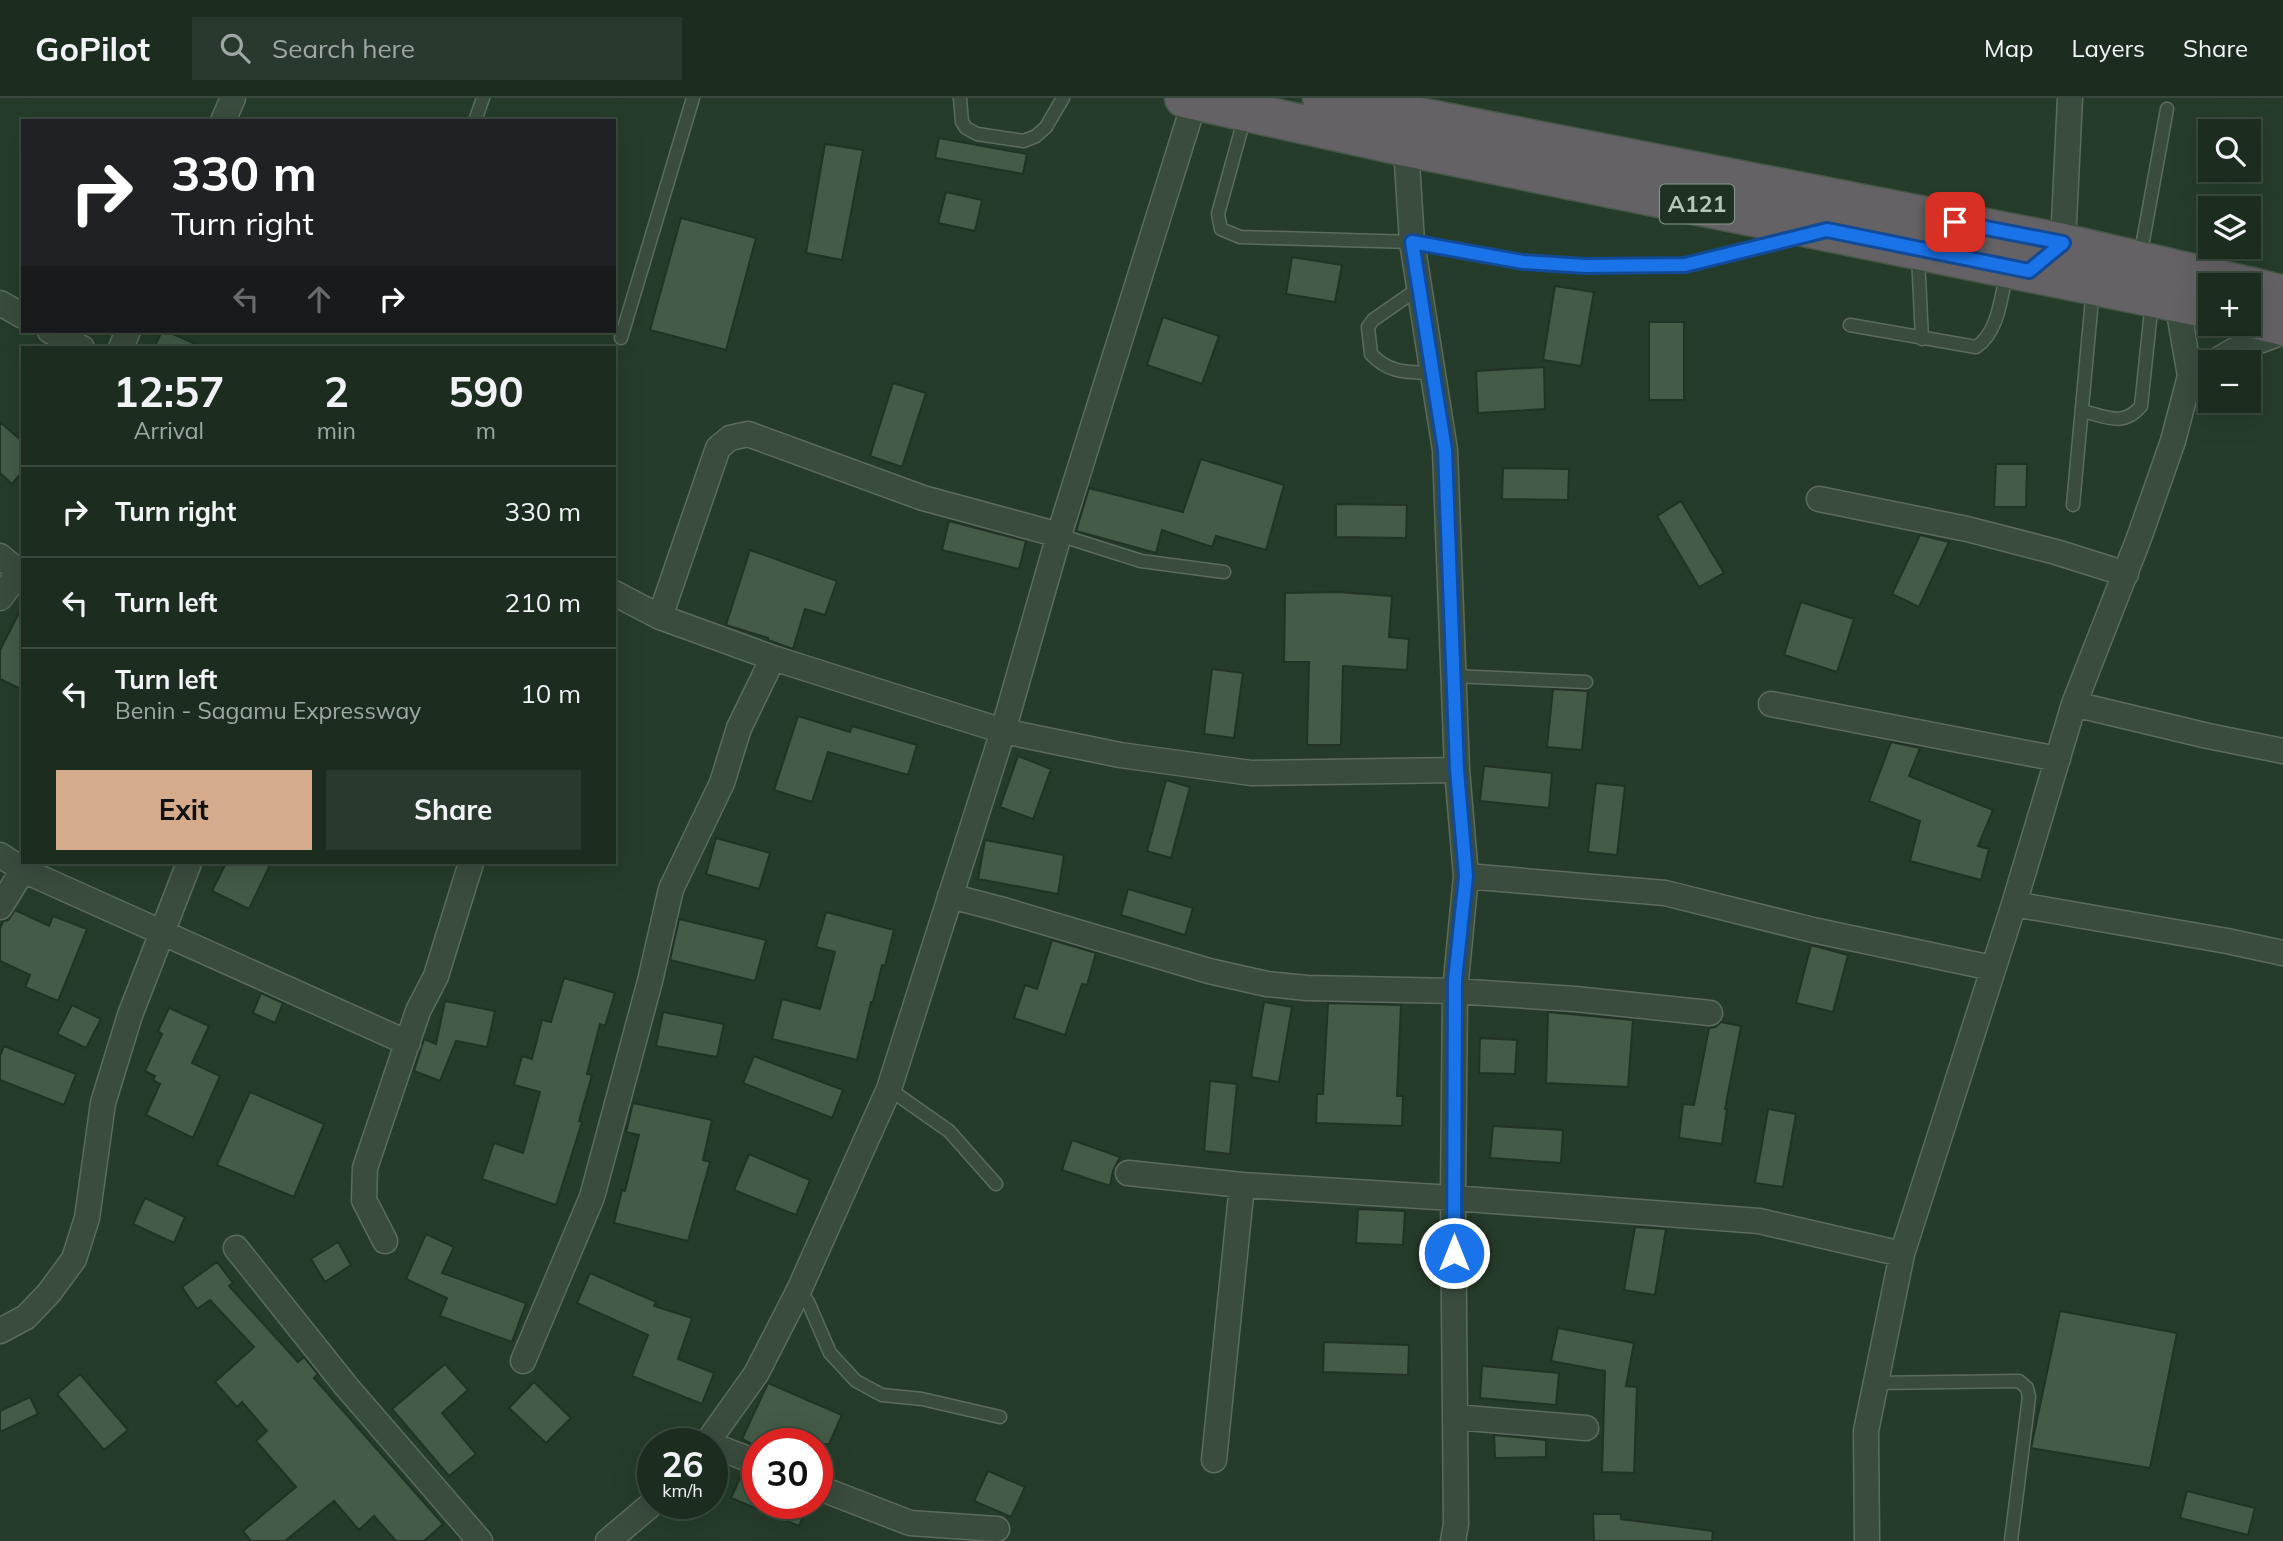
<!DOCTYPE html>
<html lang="en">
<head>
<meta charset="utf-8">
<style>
  body { margin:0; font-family:Mulish,sans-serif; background:#29392d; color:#f1f3f6; height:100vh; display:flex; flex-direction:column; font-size:26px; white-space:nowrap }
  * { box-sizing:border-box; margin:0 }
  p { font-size:23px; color:#a0a8a5 }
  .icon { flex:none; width:38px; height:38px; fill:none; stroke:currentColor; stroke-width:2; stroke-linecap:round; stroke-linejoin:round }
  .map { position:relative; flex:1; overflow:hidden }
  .drawer { position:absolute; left:21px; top:248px; width:595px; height:518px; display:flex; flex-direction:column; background:#1c2d20; border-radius:0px; box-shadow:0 7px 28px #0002,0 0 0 2px #3a493e }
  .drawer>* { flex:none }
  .banner { position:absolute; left:21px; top:21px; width:595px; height:214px; border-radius:0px; box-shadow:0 7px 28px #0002,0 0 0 2px #3a493e; background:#202124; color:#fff; overflow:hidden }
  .controls { position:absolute; left:2198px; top:21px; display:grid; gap:14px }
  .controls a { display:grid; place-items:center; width:63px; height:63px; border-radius:0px; background:#1c2d20; box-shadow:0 7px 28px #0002,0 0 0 2px #3a493e; font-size:35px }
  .speed { position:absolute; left:637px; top:1330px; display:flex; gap:14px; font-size:35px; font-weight:700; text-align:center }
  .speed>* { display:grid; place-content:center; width:91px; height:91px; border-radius:50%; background:#1c2d20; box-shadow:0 7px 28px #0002,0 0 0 2px #3a493e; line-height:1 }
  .speed small { font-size:18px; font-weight:400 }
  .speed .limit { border:10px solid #d22; background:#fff; color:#111 }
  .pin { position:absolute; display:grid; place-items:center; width:60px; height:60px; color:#fff; margin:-30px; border-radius:14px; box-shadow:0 4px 10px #0006 }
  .me { position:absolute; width:77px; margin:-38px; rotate:0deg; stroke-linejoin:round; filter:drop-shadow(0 0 5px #0008) }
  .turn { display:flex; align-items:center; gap:24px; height:147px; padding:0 35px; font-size:32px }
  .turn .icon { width:91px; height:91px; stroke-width:2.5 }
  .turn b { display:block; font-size:49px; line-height:60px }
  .lanes { display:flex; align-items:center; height:66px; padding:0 35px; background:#0003; justify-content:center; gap:35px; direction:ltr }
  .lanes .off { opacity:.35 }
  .eta { display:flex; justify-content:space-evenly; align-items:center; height:119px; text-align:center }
  .eta b { font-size:42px; font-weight:700; line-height:49px }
  .button { display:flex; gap:14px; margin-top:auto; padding:14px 35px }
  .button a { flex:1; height:80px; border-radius:0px; background:#d6ab8b; color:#111; font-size:28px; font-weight:700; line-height:80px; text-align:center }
  .button a+a { background:#29392d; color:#f1f3f6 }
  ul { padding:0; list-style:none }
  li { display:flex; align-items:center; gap:21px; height:91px; padding:0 35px; border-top:2px solid #3a493e }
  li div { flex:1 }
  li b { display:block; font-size:26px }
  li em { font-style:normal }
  header { display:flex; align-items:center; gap:42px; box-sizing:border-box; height:98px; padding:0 35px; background:#1c2d20; border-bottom:2px solid #3a493e }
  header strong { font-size:33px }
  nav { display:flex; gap:38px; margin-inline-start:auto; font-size:24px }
  .search { width:490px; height:63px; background:#29392d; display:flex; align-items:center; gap:18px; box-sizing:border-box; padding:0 24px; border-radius:0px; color:#a0a8a5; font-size:26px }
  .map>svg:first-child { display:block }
  .building { fill:#435b47; stroke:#213324; stroke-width:2 }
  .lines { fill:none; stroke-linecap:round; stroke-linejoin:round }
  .service-casing { stroke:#5b6c5e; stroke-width:15 }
  .minor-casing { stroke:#5b6c5e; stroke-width:27 }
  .trunk-casing { stroke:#455748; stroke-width:41 }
  .service { stroke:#3a4c3d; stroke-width:12 }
  .minor { stroke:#3a4c3d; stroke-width:24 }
  .trunk { stroke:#646264; stroke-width:38 }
  .route-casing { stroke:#114b97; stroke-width:18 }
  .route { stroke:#1a73e8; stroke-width:12 }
  .labels { text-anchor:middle; stroke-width:7; stroke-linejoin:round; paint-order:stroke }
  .shield { fill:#1f3122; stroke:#899a8c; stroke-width:2 }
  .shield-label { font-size:23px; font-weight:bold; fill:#b6c7b9 }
</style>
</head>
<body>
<header>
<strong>GoPilot</strong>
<div class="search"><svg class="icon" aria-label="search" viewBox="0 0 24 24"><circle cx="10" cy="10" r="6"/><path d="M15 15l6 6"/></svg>Search here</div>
<nav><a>Map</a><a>Layers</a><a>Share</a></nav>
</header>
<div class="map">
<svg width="2283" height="1443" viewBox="0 0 2283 1443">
  <rect width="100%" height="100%" fill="#263c2a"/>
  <path class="building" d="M 939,40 L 1027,56 L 1023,76 L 935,60 Z
    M 825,46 L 863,52 L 842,162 L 806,155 Z
    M 946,94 L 982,102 L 975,133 L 938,125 Z
    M 681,120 L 756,140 L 726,252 L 650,232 Z
    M 1292,159 L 1342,167 L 1335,204 L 1286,196 Z
    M 1555,188 L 1594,194 L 1581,268 L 1543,262 Z
    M 1163,219 L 1219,238 L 1202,286 L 1147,267 Z
    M 1649,224 L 1684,224 L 1684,302 L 1649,302 Z
    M 162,233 L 166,233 L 205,250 L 154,250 Z
    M 1544,269 L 1545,311 L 1478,315 L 1476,273 Z
    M 893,285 L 926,295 L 902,369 L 870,358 Z
    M 0,324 L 23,344 L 23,373 L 12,386 L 0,375 Z
    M 1201,361 L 1284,387 L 1266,452 L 1216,438 L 1212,449 L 1162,432 L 1156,455 L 1076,433 L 1089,390 L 1183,414 Z
    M 1996,366 L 2027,366 L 2026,409 L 1994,409 Z
    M 1503,370 L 1569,371 L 1568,402 L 1502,401 Z
    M 1681,403 L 1724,475 L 1699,489 L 1657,418 Z
    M 1336,406 L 1407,407 L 1406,440 L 1336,439 Z
    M 949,423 L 1026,443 L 1019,471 L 942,452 Z
    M 1920,437 L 1949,444 L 1919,509 L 1892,496 Z
    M 750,452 L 837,483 L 825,517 L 805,511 L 793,551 L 768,542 L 768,540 L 726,527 Z
    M 1338,494 L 1392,498 L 1389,539 L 1409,541 L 1407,572 L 1343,568 L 1341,647 L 1307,647 L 1309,564 L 1284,564 L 1285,495 Z
    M 1801,504 L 1854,521 L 1837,574 L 1784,557 Z
    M 23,507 L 23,592 L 0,581 L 0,552 Z
    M 1212,571 L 1243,575 L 1234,640 L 1204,636 Z
    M 1553,591 L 1588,593 L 1582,652 L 1547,649 Z
    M 798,618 L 850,634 L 852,628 L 917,647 L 908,677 L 828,654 L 812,704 L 774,692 Z
    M 1891,644 L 1920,650 L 1909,678 L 1993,712 L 1978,748 L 1989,751 L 1981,782 L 1910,763 L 1920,723 L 1869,703 Z
    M 1018,658 L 1051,671 L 1033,721 L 1000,709 Z
    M 1484,668 L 1552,675 L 1549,710 L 1480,703 Z
    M 1166,682 L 1190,689 L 1171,760 L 1147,753 Z
    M 1596,685 L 1625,688 L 1617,757 L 1588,754 Z
    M 716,740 L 770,755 L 759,791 L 706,776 Z
    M 985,742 L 1064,757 L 1058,796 L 978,781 Z
    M 226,765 L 271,765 L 249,811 L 212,793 Z
    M 1128,791 L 1193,810 L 1185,837 L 1121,817 Z
    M 15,812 L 49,828 L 53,818 L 87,831 L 58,903 L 25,889 L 30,877 L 0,863 L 0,831 L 3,823 L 8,822 Z
    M 826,814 L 894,832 L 885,868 L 882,867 L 873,904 L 871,904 L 857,962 L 772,941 L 782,901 L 820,911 L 835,854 L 816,849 Z
    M 679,821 L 766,842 L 755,883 L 670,862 Z
    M 1052,842 L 1096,855 L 1087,887 L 1082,886 L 1065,937 L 1014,920 L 1025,887 L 1037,891 Z
    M 1811,847 L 1848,857 L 1833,914 L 1796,905 Z
    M 564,880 L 615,895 L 605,928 L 600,926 L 587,976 L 592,977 L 579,1023 L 582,1024 L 556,1107 L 482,1081 L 494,1045 L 523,1055 L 540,994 L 514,987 L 522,958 L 532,961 L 542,922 L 551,924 Z
    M 261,895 L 283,905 L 275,925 L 253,915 Z
    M 445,903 L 495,913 L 487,949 L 456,943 L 440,983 L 414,973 L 424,941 L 436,946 Z
    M 1264,904 L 1292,909 L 1279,984 L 1251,979 Z
    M 1328,905 L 1401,907 L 1397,998 L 1403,998 L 1402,1028 L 1316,1025 L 1317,996 L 1323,996 Z
    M 72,907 L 101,921 L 86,950 L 57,936 Z
    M 169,910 L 209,928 L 192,965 L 220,978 L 193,1040 L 146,1017 L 160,986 L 153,982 L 155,978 L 145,973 L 162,936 L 158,933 Z
    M 663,914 L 724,926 L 717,959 L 656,948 Z
    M 1548,914 L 1633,922 L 1628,989 L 1546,985 Z
    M 1721,924 L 1741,928 L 1725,1011 L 1727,1011 L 1722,1046 L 1679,1040 L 1683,1006 L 1694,1007 L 1709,930 L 1715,929 Z
    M 1480,940 L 1517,942 L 1515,976 L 1479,975 Z
    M 4,948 L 76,976 L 64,1007 L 0,982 L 0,958 Z
    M 754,958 L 843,992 L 832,1020 L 743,985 Z
    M 1210,983 L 1237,986 L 1230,1056 L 1204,1053 Z
    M 250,994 L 324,1026 L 294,1099 L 217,1067 Z
    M 633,1005 L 712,1022 L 703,1062 L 710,1064 L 688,1143 L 614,1125 L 622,1092 L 625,1093 L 639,1037 L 626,1034 Z
    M 1768,1011 L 1796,1016 L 1783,1089 L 1755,1085 Z
    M 1493,1028 L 1563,1032 L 1561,1065 L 1490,1060 Z
    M 1072,1042 L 1120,1059 L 1113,1073 L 1110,1088 L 1062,1072 Z
    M 749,1056 L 810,1082 L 796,1117 L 734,1092 Z
    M 145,1100 L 185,1119 L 174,1145 L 133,1126 Z
    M 1358,1111 L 1405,1113 L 1403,1147 L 1356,1145 Z
    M 1635,1129 L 1666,1131 L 1655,1197 L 1624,1192 Z
    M 426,1136 L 454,1149 L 442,1175 L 526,1205 L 512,1244 L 440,1218 L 447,1200 L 406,1181 Z
    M 338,1144 L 351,1167 L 325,1184 L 311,1161 Z
    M 217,1164 L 233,1185 L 229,1188 L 298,1264 L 304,1259 L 318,1276 L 314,1280 L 443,1426 L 424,1443 L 396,1443 L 374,1418 L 359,1432 L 334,1403 L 285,1443 L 251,1443 L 243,1433 L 296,1389 L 256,1343 L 267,1333 L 242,1304 L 237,1309 L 215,1284 L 254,1249 L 210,1202 L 197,1211 L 182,1189 Z
    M 590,1175 L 656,1204 L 654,1208 L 692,1220 L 678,1261 L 714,1275 L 702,1306 L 632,1278 L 648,1237 L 577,1205 Z
    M 2060,1213 L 2177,1235 L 2150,1370 L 2031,1350 Z
    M 1558,1230 L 1634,1245 L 1626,1288 L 1637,1289 L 1634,1375 L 1602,1374 L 1605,1273 L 1551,1263 Z
    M 1324,1244 L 1409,1247 L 1408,1277 L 1323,1274 Z
    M 445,1266 L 468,1292 L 442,1315 L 476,1356 L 449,1378 L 392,1311 Z
    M 1482,1268 L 1559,1275 L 1556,1307 L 1480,1300 Z
    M 80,1276 L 128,1332 L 104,1352 L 57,1296 Z
    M 534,1284 L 571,1320 L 546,1345 L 509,1310 Z
    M 768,1285 L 842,1317 L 829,1346 L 758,1346 L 758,1349 L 742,1341 Z
    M 30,1299 L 38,1316 L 0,1334 L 0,1313 Z
    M 1494,1337 L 1546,1342 L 1546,1359 L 1495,1360 Z
    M 988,1373 L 1025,1389 L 1011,1419 L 974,1403 Z
    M 742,1375 L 758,1380 L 758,1405 L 809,1405 L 799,1428 L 731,1400 Z
    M 2187,1393 L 2255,1410 L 2248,1437 L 2180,1420 Z
    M 1593,1416 L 1621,1416 L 1621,1421 L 1713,1433 L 1712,1443 L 1594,1443 Z"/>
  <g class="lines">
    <defs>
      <path id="service" d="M 960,0 L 962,24 L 966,30 L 977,36 L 1024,43 L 1036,38 L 1046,29 L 1063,0
        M 1245,18 L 1218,116 L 1221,131 L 1240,139 L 1412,144 L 1523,164 L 1585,168 L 1685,167 L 1796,140
        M 475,23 L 483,0
        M 1918,158 L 1922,241
        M 2140,159 L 2167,11
        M 1419,190 L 1373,222 L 1368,229 L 1371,256 C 1390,276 1407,274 1432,275
        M 1850,227 L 1976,249 C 1999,234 2001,198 2007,173
        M 621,240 L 693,0
        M 2082,313 C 2106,318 2123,330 2141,308 L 2152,203
        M 2073,407 L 2093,190
        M 1059,437 L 1141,463 L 1224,474
        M 1453,578 L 1586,584
        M 889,991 L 949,1033 L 996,1086
        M 799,1192 L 808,1204 L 830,1255 L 856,1283 L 882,1297 L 922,1301 L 1000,1319
        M 1876,1285 L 2019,1283 L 2027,1290 L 2029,1299 L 2011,1443"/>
      <path id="minor" d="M 223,23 L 233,0
        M 1406,49 L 1412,144 L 1445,352 L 1457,672 L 1466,778 L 1455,893 L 1453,1100 L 1456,1426 L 1453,1443
        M 2054,152 L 2063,145 L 2070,0
        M 0,205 L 23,218
        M 50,233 L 82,250
        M 121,250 L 128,233
        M 2214,264 L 2235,252 L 2283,234
        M 1819,401 L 1967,431 L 2056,454 L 2126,476
        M 0,458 L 19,474
        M 614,495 L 660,519 L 773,560 L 1003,633 L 1120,657 L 1251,675 L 1457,672
        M 0,500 L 23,469
        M 660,519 L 718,350 L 730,340 L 748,336 L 923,400 L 1059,437
        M 1771,606 L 2058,661
        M 2074,606 L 2208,638 L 2283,653
        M 0,757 L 23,772 L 408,945
        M 1466,778 L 1665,795 L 1813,832 L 1992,870
        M 950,798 L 1000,811 L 1209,873 L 1267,886 L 1307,890 L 1455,893 L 1575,901 L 1710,915
        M 2014,806 L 2227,843 L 2283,855
        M 0,809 L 23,772
        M 1128,1075 L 1242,1087 L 1453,1100 L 1759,1123 L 1902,1156
        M 385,1143 L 364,1102 L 365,1070 L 418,913 L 436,878 L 471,765
        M 236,1150 L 346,1288 L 480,1443
        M 0,1233 L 26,1219 L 49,1195 L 74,1161 L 87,1120 L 103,1005 L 130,917 L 189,765
        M 523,1263 L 592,1099 L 650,883 L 671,791 L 722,685 L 739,630 L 773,560
        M 1455,1319 L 1586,1330
        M 706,1346 L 756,1276 L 799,1192 L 889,991 L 1003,633 L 1059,437 L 1195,2
        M 712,1347 L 758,1365
        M 1214,1362 L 1242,1087
        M 817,1389 L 910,1425 L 997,1431
        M 608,1443 L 653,1405
        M 1867,1443 L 1866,1333 L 1902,1156 L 2014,806 L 2074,606 L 2139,440 L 2173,343 L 2190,278 L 2177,203"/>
      <path id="trunk" d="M 1184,0 L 1406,49 L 2210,211
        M 1322,0 L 2063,145 L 2243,187
        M 2249,188 L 2283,197
        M 2249,220 L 2283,228"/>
    </defs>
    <use href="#service" class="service-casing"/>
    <use href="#minor" class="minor-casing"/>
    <use href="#trunk" class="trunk-casing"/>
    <use href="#service" class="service"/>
    <use href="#minor" class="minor"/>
    <use href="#trunk" class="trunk"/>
  </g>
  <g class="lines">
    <defs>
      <path id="route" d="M 1454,1155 L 1455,882 L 1466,778 L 1457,672 L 1445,352 L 1412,144 L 1523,164 L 1585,168 L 1685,167 L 1827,132 L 2029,173 L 2063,145 L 1955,124"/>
    </defs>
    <use href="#route" class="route-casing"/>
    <use href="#route" class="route"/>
  </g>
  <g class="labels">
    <rect class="shield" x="1660" y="86.5" width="74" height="39" rx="5"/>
    <g class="shield-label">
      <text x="1697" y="114">A121</text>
    </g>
  </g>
</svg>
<div class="controls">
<a><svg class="icon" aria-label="search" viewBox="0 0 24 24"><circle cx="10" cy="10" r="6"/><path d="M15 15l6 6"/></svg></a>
<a><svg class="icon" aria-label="layers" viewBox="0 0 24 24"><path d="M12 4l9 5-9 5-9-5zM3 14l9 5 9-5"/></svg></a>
<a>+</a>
<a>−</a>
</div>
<div class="speed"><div>26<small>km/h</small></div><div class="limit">30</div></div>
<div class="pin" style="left:1955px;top:124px;background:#d93025"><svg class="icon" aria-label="arrive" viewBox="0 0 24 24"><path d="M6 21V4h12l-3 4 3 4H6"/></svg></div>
<svg class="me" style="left:1454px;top:1155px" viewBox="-20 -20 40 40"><circle r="17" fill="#1a73e8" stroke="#fff" stroke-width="3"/><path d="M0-11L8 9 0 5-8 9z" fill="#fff"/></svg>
<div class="banner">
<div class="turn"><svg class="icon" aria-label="right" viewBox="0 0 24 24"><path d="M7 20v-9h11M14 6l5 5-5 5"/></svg><div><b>330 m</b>Turn right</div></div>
<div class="lanes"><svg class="icon off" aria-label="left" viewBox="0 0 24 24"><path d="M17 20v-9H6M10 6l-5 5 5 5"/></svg><svg class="icon off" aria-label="ahead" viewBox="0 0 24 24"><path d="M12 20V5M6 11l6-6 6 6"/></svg><svg class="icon" aria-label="right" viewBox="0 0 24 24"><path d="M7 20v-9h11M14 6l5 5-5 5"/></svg></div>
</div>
<section class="drawer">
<div class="eta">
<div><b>12:57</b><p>Arrival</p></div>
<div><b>2</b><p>min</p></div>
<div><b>590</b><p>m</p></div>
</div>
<ul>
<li><svg class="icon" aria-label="right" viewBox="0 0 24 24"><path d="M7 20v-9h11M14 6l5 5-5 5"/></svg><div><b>Turn right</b></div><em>330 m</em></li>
<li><svg class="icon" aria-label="left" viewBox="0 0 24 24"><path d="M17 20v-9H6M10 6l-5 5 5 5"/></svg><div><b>Turn left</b></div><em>210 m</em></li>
<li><svg class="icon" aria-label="left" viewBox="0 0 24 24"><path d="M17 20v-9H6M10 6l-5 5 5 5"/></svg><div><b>Turn left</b><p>Benin - Sagamu Expressway</p></div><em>10 m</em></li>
</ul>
<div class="button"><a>Exit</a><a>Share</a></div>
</section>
</div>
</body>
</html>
